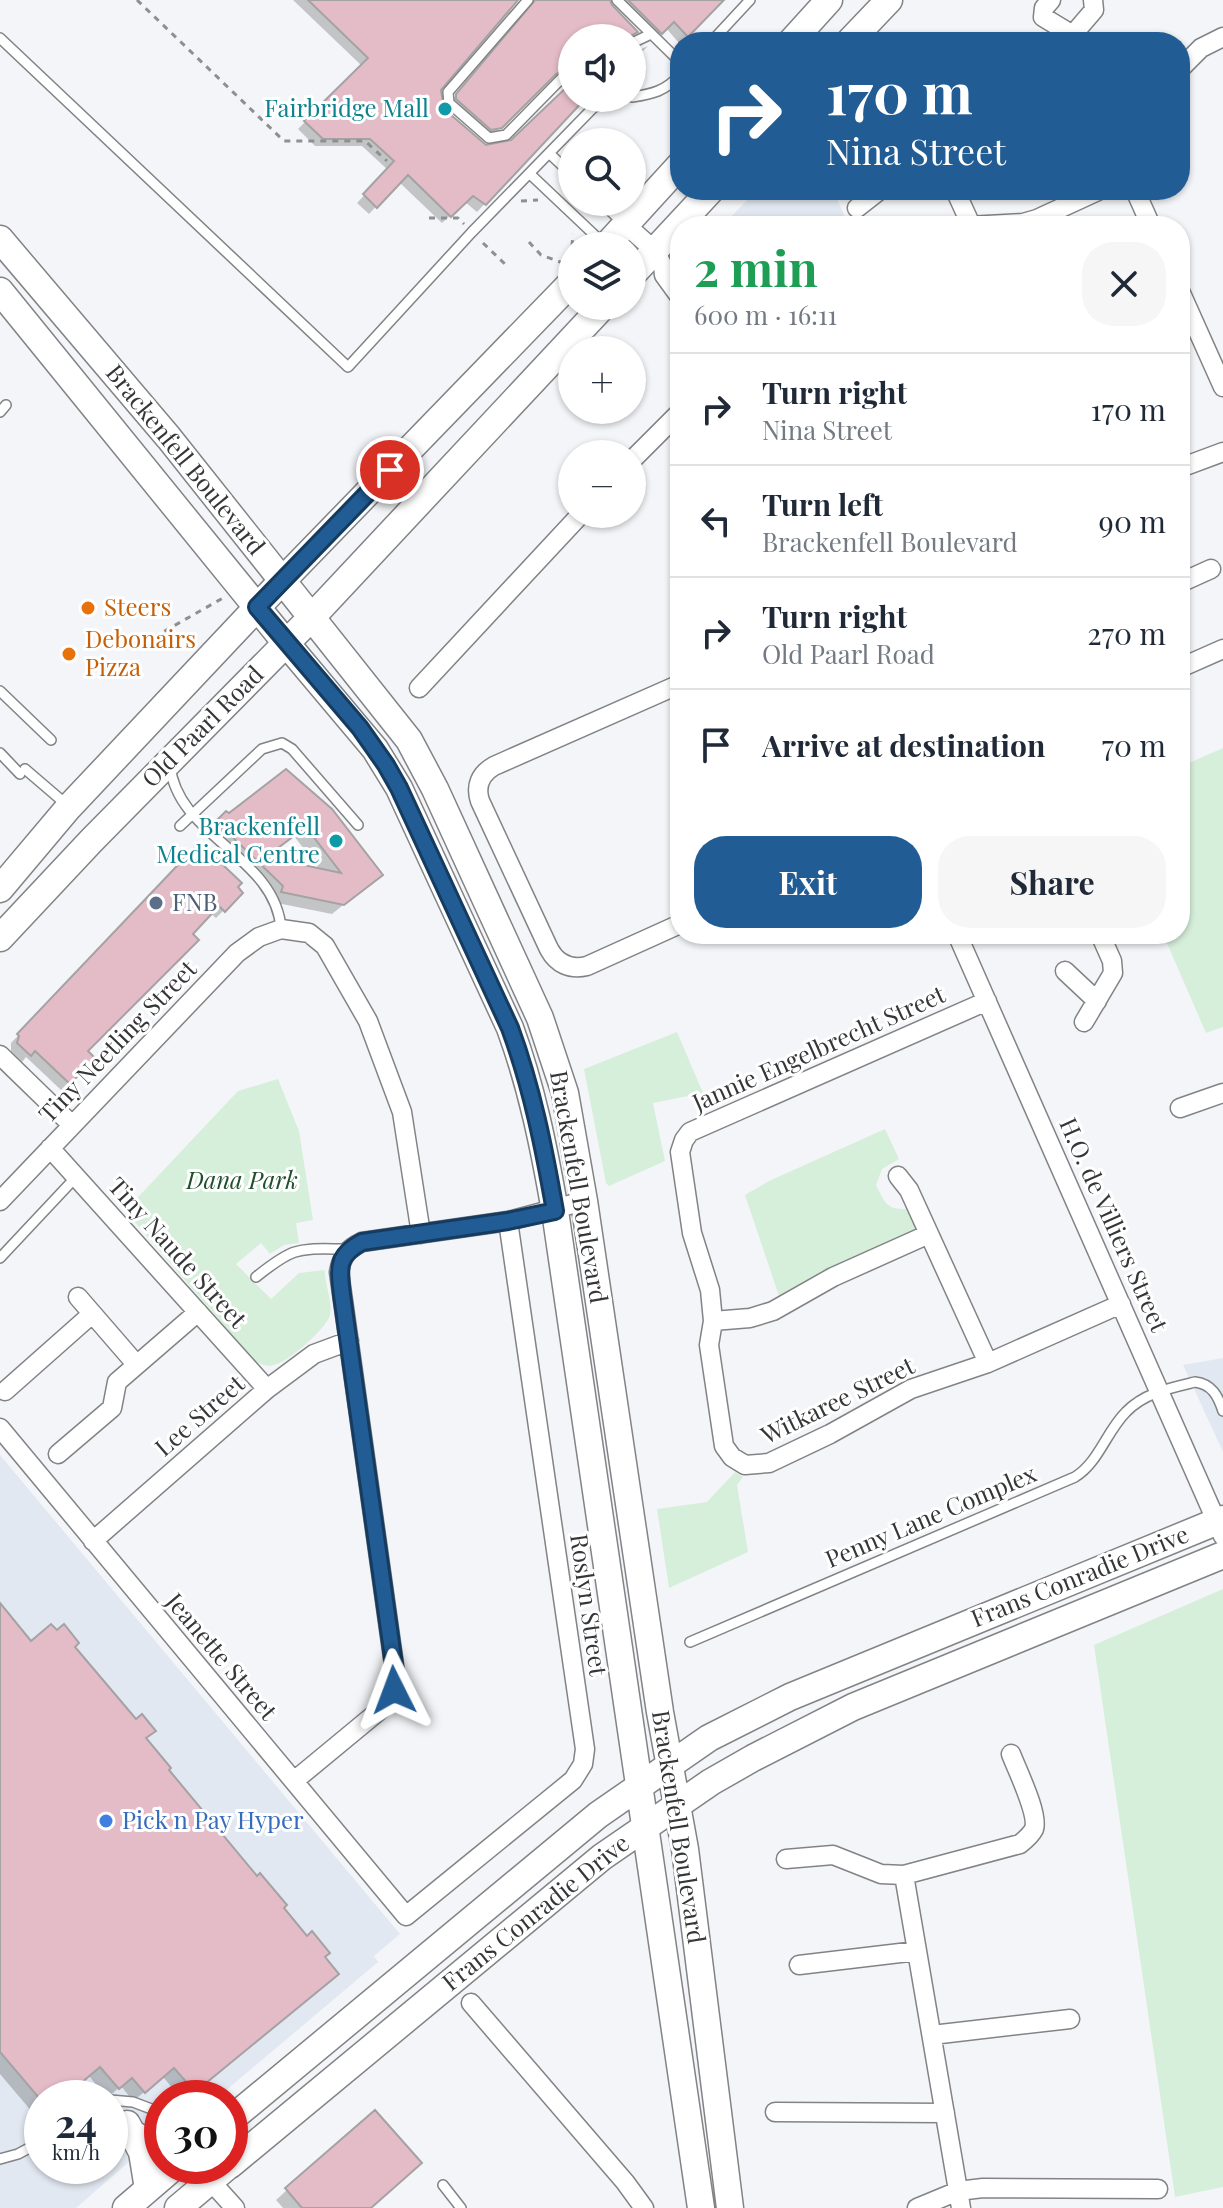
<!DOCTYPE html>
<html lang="en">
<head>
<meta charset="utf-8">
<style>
  body { margin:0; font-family:"Playfair Display",serif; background:#f6f6f7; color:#1f2937; height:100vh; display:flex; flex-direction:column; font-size:30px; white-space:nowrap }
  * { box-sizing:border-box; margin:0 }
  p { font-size:26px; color:#747a83 }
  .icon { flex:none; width:44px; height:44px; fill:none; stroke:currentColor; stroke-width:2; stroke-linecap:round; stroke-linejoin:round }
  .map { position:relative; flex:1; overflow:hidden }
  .panel { position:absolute; left:670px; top:216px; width:520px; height:728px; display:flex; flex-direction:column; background:#fff; border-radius:32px; box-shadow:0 2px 6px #0004 }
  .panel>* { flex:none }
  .top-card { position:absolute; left:670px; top:32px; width:520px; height:168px; border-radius:32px; box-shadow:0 2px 6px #0004; background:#215d94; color:#fff; overflow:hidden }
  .buttons { position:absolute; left:558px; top:24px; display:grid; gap:16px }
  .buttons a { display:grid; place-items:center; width:88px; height:88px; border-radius:50%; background:#fff; box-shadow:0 2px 6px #0004; font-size:40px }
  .speed { position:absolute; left:24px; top:2080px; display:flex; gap:16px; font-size:40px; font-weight:700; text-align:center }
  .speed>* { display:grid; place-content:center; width:104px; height:104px; border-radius:50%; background:#fff; box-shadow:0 2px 6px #0004; line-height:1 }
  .speed small { font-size:20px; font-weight:400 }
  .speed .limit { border:12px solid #d22; background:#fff; color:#111 }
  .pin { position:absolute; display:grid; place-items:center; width:68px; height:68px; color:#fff; margin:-34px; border:4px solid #fff; border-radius:50%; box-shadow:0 2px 8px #0007 }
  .me { position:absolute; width:88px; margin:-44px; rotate:357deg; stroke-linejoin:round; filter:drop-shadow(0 0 6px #0008) }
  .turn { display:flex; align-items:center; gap:28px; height:168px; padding:0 24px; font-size:36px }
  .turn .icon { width:104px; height:104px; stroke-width:2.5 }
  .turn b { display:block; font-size:56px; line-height:68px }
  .round { display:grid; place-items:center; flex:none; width:84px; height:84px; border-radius:32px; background:#f6f6f7 }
  .overview { display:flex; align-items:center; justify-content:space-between; height:136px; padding:0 24px }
  h1 { font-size:48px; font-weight:700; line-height:60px; color:#1e9e55 }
  .primary-button { display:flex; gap:16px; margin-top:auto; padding:16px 24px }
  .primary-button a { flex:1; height:92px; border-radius:32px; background:#215d94; color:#fff; font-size:32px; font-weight:700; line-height:92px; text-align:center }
  .primary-button a+a { background:#f6f6f7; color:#1f2937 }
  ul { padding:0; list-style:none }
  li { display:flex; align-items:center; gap:24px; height:112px; padding:0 24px; border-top:2px solid #e0e1e3 }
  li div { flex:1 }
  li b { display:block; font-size:30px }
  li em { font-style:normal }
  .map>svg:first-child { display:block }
  .built { fill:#e2e8f1; fill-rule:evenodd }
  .green { fill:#d6efdb }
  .shadow { fill:#0003; fill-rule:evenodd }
  .building { fill:#e4bcc8; stroke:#a5a2a3; stroke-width:2; fill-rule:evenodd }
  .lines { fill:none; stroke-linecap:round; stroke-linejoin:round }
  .lane-casing { stroke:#818385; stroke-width:12 }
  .street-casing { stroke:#818385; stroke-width:21 }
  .secondary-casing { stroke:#818385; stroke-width:29 }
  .path { stroke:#8e8f91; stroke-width:3; stroke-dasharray:6 6; stroke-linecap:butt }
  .lane { stroke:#fff; stroke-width:9 }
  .street { stroke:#fff; stroke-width:18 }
  .secondary { stroke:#fff; stroke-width:26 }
  .route-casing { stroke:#153c60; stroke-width:20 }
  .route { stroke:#215d94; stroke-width:14 }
  .culture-dot { fill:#0f9aa8; stroke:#fff; stroke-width:3 }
  .food-dot { fill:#e8710a; stroke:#fff; stroke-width:3 }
  .service-dot { fill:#5c6f8a; stroke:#fff; stroke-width:3 }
  .shop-dot { fill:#3f7fe0; stroke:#fff; stroke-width:3 }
  .labels { text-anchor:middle; stroke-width:6; stroke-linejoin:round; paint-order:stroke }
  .culture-label { font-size:24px; fill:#0d838f; stroke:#fff; text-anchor:end }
  .street-label { font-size:24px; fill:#353637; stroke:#fff }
  .food-label { font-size:24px; fill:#c56008; stroke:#fff; text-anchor:start }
  .service-label { font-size:24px; fill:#4e5e75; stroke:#fff; text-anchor:start }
  .park-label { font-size:24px; font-style:italic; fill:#1f4f2d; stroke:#fff }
  .shop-label { font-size:24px; fill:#366cbe; stroke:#fff; text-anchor:start }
</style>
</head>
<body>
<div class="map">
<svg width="1223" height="2208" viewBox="0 0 1223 2208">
  <rect width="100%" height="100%" fill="#f4f5f8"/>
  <path class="built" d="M 757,190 L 833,190 L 849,226 L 722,226 Z
    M 1223,1358 L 1223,1452 L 1183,1365 Z
    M 0,1455 L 400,1934 L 374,1956 L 378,1962 L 217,2098 L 162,2098 L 162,2137 L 130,2161 L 76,2208 L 0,2208 ZM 42,2098 L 110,2098 L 110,2166 L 42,2166 Z"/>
  <path class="green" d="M 1223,748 L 1223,1027 L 1206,1033 L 1163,934 L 1180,934 L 1180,767 Z
    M 677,1032 L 703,1093 L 653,1103 L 665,1161 L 609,1186 L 606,1183 L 584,1069 Z
    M 278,1079 L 299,1131 L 313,1220 L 296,1223 L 299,1243 L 284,1245 L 270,1254 L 261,1243 L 236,1264 L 271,1299 L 299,1273 L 325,1270 C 324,1284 333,1300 330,1315 C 327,1328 287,1363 274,1365 C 266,1367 261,1364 255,1361 L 125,1211 L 238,1091 Z
    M 885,1129 L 899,1159 L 882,1169 L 876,1185 C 886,1205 887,1210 910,1209 L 919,1227 L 917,1230 L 780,1299 L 745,1195 L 769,1181 Z
    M 735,1472 L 743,1477 L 737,1485 L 748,1552 L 669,1588 L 657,1509 L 707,1502 Z
    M 1223,1589 L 1223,2187 L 1175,2197 L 1094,1645 Z"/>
  <path class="shadow" d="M 293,0 L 518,0 L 439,90 L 442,110 L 483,145 L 512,142 L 572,83 L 572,98 L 583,98 L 477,212 L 465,202 L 442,223 L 399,182 L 369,214 L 357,203 L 388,170 L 362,146 L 315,146 L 298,129 L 362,66 Z
    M 521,0 L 721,0 L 679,43 L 666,28 L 653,40 L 614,2 L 608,0 L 609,6 L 636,32 L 629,38 L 572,38 L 572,80 L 569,74 L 560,73 L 546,81 L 493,135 L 449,104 L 527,15 L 528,5 Z
    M 648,46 L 633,61 L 632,60 L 637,51 Z
    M 330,810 L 380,875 L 332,914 L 272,902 L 273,897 L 207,833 L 226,814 ZM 294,836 L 321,871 L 264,859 Z
    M 196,850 L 241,893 L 216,918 L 210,913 L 85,1051 L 92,1058 L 61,1090 L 26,1057 L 22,1062 L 11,1051 L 11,1043 Z
    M 0,1607 L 31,1643 L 72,1647 L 166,1770 L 322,1957 L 326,1984 L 188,2098 L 181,2098 L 163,2077 L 133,2101 L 121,2086 L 107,2098 L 89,2076 L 63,2098 L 42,2098 L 42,2107 L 33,2113 L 0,2074 Z
    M 287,2190 L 370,2208 L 283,2208 L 276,2200 Z"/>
  <path class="building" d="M 308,0 L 518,0 L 441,90 L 444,109 L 486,145 L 511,140 L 572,82 L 572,98 L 586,98 L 486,205 L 473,196 L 451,217 L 408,175 L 377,208 L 363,194 L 394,161 L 370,139 L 323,139 L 304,121 L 368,58 Z
    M 535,0 L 610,0 L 612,5 L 638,32 L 627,38 L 572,38 L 572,66 L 556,74 L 502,128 L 491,130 L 456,99 L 456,94 Z
    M 628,0 L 724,0 L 688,37 L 674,22 L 662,34 Z
    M 286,769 L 332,809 L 383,875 L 344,905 L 281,892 L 283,886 L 216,821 L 226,811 L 229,813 ZM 306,827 L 341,873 L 266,857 Z
    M 195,847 L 202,849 L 204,847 L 242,883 L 238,887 L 243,893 L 225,912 L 219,906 L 193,934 L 199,940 L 88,1051 L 95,1058 L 70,1084 L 35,1051 L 31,1056 L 17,1043 L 19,1036 L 17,1034 Z
    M 0,1603 L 31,1641 L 51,1624 L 57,1630 L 64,1624 L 79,1643 L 75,1647 L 136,1719 L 142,1714 L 156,1731 L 146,1738 L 171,1768 L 169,1770 L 257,1876 L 260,1873 L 287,1905 L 284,1908 L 307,1936 L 312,1931 L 330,1953 L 325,1957 L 339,1974 L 195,2092 L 174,2068 L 145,2093 L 132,2078 L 119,2089 L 100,2067 L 67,2095 L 64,2091 L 56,2098 L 39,2098 L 0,2052 Z
    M 375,2110 L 422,2163 L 371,2208 L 302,2208 L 285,2188 Z"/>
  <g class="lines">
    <defs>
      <path id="lane" d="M 528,0 L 448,92 L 449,103 L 489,138 L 506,135 L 561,79 L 572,73
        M 617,0 L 680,62
        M 0,38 L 348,367 L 472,232 L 593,108 L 611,99 L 624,98
        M 711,42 L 750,0
        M 632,43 L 651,34
        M 632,97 C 653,94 665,91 680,75
        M 549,153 L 572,175
        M 530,174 L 604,244
        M 601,202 L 625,225
        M 0,412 L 6,405
        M 0,691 L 51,740
        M 0,753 L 20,774
        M 170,765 C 177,837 276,856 281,929
        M 25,769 L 67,805
        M 180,826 L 262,749 L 282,743 L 292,749 L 358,825
        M 0,1258 L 76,1177
        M 256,1277 C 296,1245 298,1249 348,1249
        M 690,1642 L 1075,1477 C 1099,1462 1106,1432 1126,1412 C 1144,1393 1170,1388 1195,1382 C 1212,1384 1218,1396 1223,1411
        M 110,2100 L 133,2102 L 162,2113
        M 110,2121 L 138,2127 L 162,2141
        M 0,2159 L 18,2154 L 42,2141
        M 443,2185 L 461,2208"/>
      <path id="street" d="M 1051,0 L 1044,8 L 1043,17 L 1071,34 L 1076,31 L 1094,10 L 1093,0
        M 1180,69 L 1201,48 L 1223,37
        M 955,190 L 971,225
        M 1135,190 L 1151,226
        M 857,208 L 880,190
        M 626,225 L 655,251 L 663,266 L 664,275 L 680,297
        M 969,226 L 1023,223 L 1037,219 L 1100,190
        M 1180,291 L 1223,387
        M 632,460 L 680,412
        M 1180,468 L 1223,452
        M 1180,583 L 1211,569
        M 1180,668 L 1223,649
        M 680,684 L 494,766 C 480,774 475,786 480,801 L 549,949 C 557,964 570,970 587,966 L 680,924
        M 419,688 L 581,514
        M 957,934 L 1223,1536
        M 1065,971 L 1097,1001
        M 987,1001 L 690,1132 L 684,1140 L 680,1152 L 692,1233 L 710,1290 L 713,1321 L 709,1345 L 724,1446 L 732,1457 L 745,1465 L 769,1463 L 830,1434 L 911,1389 L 988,1363 L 1121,1304
        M 1084,1022 L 1113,973 L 1112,961 L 1100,934
        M 0,1055 L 71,1124
        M 1180,1108 L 1223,1093
        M 50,1148 L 267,1389
        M 898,1176 L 909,1190 L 988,1363
        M 0,1201 L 237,953 L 259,937 L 281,929 L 309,933 L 325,946 L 368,1021 L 402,1112 L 421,1234
        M 78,1297 L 136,1364
        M 713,1321 L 750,1318 L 773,1311 L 833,1277 L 929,1234
        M 5,1391 L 92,1314
        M 0,1428 L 406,1916 L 573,1780 L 583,1764 L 585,1749 L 508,1221
        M 58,1454 L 112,1408 L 117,1382 L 198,1312
        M 93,1541 L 267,1389 L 314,1354 L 349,1341
        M 294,1781 L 386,1705 L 394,1690 L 395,1672 L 339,1272 C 342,1255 348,1249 362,1242 L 508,1221 L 584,1201
        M 786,1859 L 833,1855 L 881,1874 L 904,1875 L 1020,1844 C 1025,1840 1031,1835 1034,1829 C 1039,1814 1017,1770 1011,1754
        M 904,1875 L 961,2208
        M 799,1965 L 917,1951
        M 471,2003 L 625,2182 L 644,2208
        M 932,2035 L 1070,2019
        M 775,2112 L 945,2113
        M 197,2166 L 235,2208
        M 917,2208 L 958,2191 L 983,2188 L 1158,2189"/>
      <path id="secondary" d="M 791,42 L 829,0
        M 849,42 L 889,0
        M 0,239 L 169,438 L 409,740 L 435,789 L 540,1018 L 565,1093 L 584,1201 L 660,1712 L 685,1849 L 730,2208
        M 606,246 L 680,165
        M 632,275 L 711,190
        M 0,291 L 286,643 L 375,749 L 399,788 L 510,1028 C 532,1088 544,1148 555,1211 L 701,2208
        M 0,889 L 69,807 L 282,581 L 572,282
        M 0,938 L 92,840 L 311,618 L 603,306
        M 230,2120 L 598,1815 L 709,1738 L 790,1697 L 1223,1519
        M 127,2124 L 142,2152 L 148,2189
        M 230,2165 L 602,1857 L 711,1782 L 753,1758 L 853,1707 L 1223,1555
        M 126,2208 L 175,2166
        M 178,2208 L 228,2166"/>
    </defs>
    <use href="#lane" class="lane-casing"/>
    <use href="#street" class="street-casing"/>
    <use href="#secondary" class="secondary-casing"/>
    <path class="path" d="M 137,0 L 284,141 L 365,141 L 387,161
      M 521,201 L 538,200
      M 429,218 L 458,218 L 464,224
      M 529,242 L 541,255 L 563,263
      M 483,243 L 506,265
      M 572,246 L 573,234
      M 133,649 L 223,598"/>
    <use href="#lane" class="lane"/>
    <use href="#street" class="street"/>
    <use href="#secondary" class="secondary"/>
  </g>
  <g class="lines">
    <defs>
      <path id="route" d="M 390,470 L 257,607 L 360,728 L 386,765 L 399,788 L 510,1028 C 532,1088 544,1148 555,1211 L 508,1221 L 362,1242 C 336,1256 339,1268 342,1295 L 395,1672 L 394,1690"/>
    </defs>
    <use href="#route" class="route-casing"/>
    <use href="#route" class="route"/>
  </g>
  <g class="culture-dot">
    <circle cx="445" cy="109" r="8"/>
    <circle cx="336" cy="841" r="8"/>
  </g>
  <g class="food-dot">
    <circle cx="88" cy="608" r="8"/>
    <circle cx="69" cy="654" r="8"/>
  </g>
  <circle class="service-dot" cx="156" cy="903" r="8"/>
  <circle class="shop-dot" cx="106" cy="1821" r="8"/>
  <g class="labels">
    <g class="culture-label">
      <text x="429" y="117">Fairbridge Mall</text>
      <text x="320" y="835">Brackenfell<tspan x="320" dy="28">Medical Centre</tspan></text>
    </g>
    <g class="street-label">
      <text transform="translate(185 460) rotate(51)" y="8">Brackenfell Boulevard</text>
      <text transform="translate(203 727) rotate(-45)" y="8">Old Paarl Road</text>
      <text transform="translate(118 1042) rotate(-46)" y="8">Tiny Neetling Street</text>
      <text transform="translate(819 1049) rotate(-24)" y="8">Jannie Engelbrecht Street</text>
      <text transform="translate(578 1187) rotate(80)" y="8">Brackenfell Boulevard</text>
      <text transform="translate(1113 1225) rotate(66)" y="8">H.O. de Villiers Street</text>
      <text transform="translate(177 1253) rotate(48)" y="8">Tiny Naude Street</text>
      <text transform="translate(838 1401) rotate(-26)" y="8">Witkaree Street</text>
      <text transform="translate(200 1416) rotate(-41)" y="8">Lee Street</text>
      <text transform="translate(931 1517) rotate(-23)" y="8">Penny Lane Complex</text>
      <text transform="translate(1080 1577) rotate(-22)" y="8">Frans Conradie Drive</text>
      <text transform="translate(588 1605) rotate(82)" y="8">Roslyn Street</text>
      <text transform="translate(221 1657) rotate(50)" y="8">Jeanette Street</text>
      <text transform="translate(678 1827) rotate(81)" y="8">Brackenfell Boulevard</text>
      <text transform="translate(536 1913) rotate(-39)" y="8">Frans Conradie Drive</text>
    </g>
    <g class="food-label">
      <text x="104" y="616">Steers</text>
      <text x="85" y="648">Debonairs<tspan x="85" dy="28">Pizza</tspan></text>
    </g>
    <g class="service-label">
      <text x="172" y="911">FNB</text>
    </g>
    <g class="park-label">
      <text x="242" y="1189">Dana Park</text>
    </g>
    <g class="shop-label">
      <text x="122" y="1829">Pick n Pay Hyper</text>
    </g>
  </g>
</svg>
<div class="buttons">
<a><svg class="icon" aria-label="sound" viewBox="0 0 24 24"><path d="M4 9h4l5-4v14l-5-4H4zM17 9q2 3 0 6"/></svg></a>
<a><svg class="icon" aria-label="search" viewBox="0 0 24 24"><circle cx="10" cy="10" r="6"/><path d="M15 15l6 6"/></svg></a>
<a><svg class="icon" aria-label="layers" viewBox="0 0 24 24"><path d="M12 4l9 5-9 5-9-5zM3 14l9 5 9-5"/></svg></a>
<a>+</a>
<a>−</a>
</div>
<div class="speed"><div>24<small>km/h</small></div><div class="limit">30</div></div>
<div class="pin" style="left:390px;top:470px;background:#d93025"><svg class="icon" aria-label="arrive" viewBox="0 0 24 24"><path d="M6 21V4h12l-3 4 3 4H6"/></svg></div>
<svg class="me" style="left:394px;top:1690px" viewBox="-20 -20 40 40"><path d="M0-17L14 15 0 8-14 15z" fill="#215d94" stroke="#fff" stroke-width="4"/></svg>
<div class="top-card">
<div class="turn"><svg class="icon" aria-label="right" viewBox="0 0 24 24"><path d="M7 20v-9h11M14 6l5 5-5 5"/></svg><div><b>170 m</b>Nina Street</div></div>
</div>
<section class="panel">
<div class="overview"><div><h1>2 min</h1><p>600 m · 16:11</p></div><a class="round"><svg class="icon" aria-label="close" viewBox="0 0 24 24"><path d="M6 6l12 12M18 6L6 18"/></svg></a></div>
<ul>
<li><svg class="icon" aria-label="right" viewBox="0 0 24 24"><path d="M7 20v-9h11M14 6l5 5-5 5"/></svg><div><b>Turn right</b><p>Nina Street</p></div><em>170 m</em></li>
<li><svg class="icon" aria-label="left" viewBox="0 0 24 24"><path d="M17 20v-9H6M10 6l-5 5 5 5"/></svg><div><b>Turn left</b><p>Brackenfell Boulevard</p></div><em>90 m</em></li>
<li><svg class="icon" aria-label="right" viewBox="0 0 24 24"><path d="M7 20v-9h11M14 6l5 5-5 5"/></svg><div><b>Turn right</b><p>Old Paarl Road</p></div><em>270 m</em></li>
<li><svg class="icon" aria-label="arrive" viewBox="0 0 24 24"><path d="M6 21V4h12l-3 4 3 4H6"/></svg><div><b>Arrive at destination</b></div><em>70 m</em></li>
</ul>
<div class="primary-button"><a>Exit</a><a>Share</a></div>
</section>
</div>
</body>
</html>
